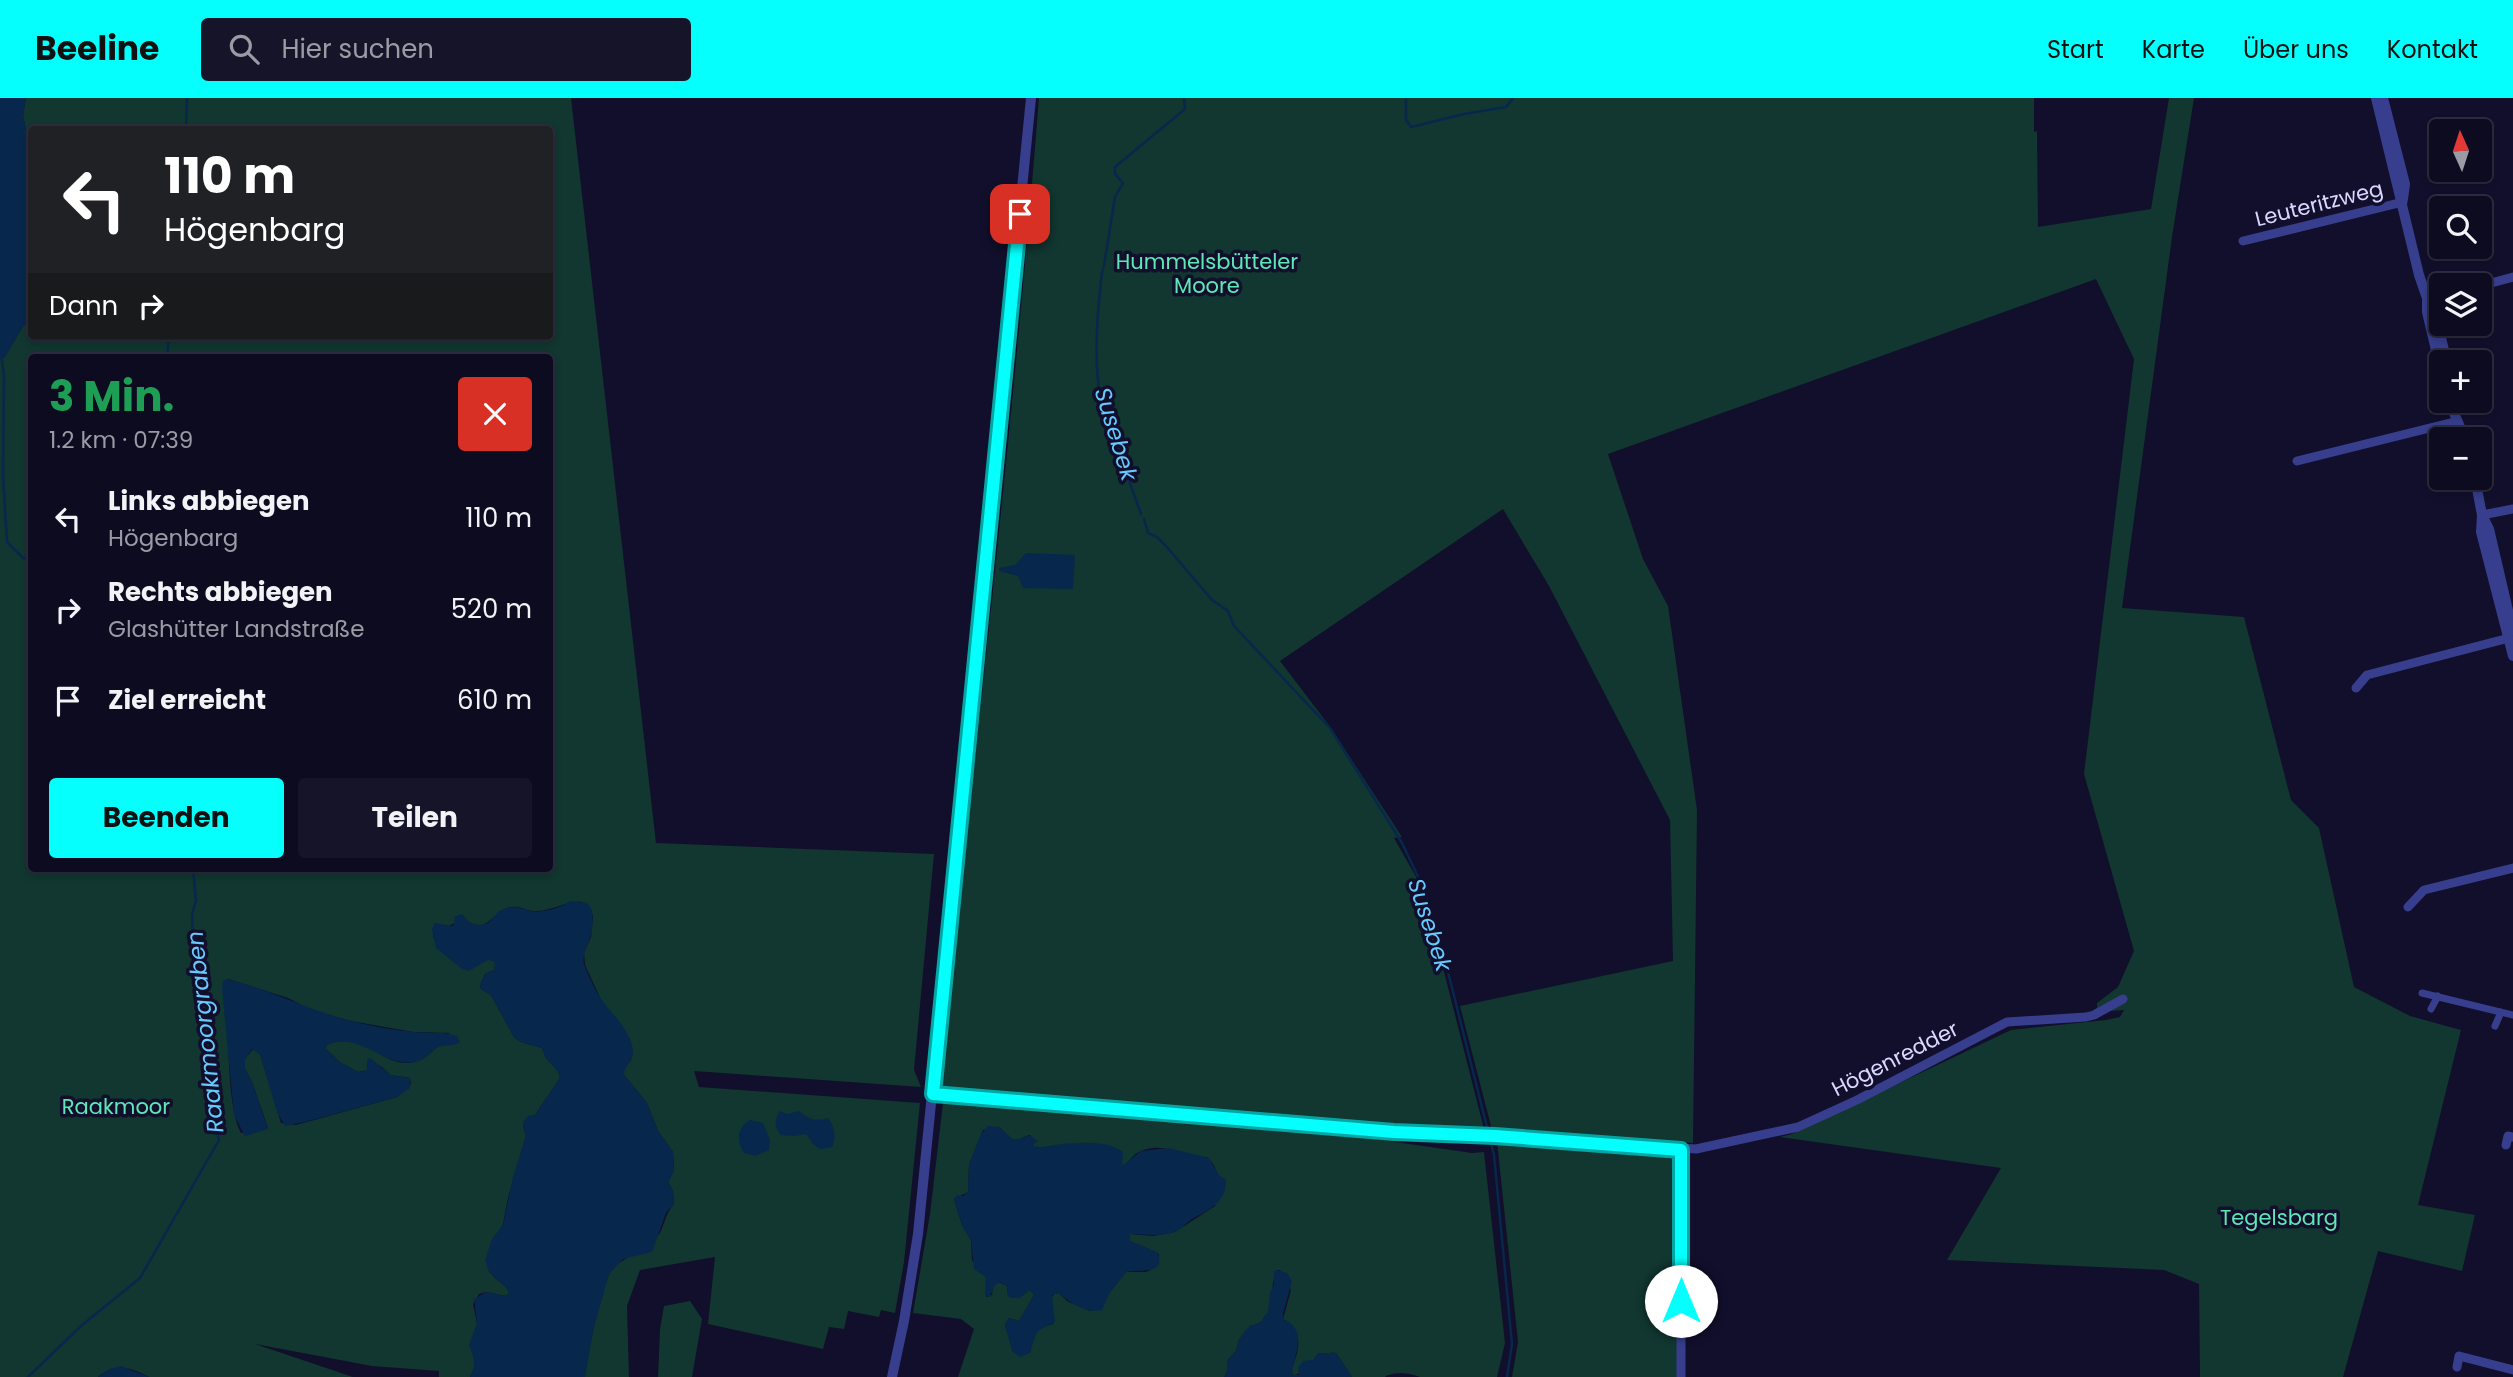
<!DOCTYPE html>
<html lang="de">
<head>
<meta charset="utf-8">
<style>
  body { margin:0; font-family:Poppins,sans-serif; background:#161429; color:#f1f3f6; height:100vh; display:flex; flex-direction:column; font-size:26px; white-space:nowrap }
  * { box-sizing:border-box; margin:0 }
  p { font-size:23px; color:#9a9ba5 }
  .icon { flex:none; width:38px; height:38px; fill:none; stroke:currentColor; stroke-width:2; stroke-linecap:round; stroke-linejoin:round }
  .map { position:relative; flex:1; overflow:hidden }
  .side { position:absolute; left:28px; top:256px; width:525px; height:518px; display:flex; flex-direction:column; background:#0d0b20; border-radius:7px; box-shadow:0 4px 10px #0003,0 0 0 2px #2d2b3e }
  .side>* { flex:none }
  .top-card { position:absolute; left:28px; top:28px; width:525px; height:214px; border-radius:7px; box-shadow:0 4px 10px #0003,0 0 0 2px #2d2b3e; background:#202124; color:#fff; overflow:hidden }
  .needle { width:46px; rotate:357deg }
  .fabs { position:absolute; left:2429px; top:21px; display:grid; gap:14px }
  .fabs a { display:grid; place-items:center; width:63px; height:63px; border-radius:7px; background:#0d0b20; box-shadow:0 4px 10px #0003,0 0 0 2px #2d2b3e; font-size:35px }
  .pin { position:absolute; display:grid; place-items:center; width:60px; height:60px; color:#fff; margin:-30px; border-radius:14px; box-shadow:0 4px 10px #0006 }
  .me { position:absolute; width:77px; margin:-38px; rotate:0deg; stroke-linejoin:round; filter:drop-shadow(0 0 5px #0008) }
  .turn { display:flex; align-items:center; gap:24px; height:147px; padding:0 21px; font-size:32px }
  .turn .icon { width:91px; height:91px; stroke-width:2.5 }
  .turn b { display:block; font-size:49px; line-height:60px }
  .then { display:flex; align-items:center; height:66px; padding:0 21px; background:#0003; gap:14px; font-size:26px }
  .round { display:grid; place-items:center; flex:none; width:74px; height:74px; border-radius:7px; background:#161429 }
  .headline { display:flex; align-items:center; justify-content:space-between; height:119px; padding:0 21px }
  h1 { font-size:42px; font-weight:700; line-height:52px; color:#1e9e55 }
  .primary-button { display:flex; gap:14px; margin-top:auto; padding:14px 21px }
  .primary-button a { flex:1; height:80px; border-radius:7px; background:#05fffc; color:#111; font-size:28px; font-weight:700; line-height:80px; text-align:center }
  .primary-button a+a { background:#161429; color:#f1f3f6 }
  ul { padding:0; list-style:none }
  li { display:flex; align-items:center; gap:21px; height:91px; padding:0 21px }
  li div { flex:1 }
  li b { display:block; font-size:26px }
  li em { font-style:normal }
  header { display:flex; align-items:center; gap:42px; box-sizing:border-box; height:98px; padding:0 35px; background:#05fffc; color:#111 }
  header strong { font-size:33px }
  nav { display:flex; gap:38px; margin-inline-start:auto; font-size:24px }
  .search { width:490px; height:63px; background:#161429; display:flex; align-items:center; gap:18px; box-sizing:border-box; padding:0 24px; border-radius:7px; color:#9a9ba5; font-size:26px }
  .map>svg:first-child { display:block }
  .green { fill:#123630; fill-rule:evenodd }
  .water { fill:#07284c }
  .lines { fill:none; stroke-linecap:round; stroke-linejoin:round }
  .stream { stroke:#07284c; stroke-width:2.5 }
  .pedestrian { stroke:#373e8d; stroke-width:7 }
  .minor { stroke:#373e8d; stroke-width:9 }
  .tertiary { stroke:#373e8d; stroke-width:10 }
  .route-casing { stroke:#03a6a4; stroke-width:18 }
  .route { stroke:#05fffc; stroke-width:12 }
  .labels { text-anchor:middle; stroke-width:7; stroke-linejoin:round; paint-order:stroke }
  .street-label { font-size:21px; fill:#d9d9ff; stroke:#110f2b }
  .park-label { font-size:21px; fill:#5de8b6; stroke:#110f2b }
  .water-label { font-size:23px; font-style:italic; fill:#67caff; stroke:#110f2b }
</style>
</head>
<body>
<header>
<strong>Beeline</strong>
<div class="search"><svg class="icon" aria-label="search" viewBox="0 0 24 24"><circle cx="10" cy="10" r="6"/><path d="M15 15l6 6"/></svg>Hier suchen</div>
<nav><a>Start</a><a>Karte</a><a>Über uns</a><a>Kontakt</a></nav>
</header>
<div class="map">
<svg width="2513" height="1279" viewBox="0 0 2513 1279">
  <rect width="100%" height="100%" fill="#110f2b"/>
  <path class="green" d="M 26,0 L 571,0 L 656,745 L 934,756 L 914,972 L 921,989 L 694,973 L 699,989 L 920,1005 L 904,1164 L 895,1215 L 881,1212 L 879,1219 L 848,1213 L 844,1231 L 829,1229 L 823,1251 L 708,1226 L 715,1159 L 640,1172 L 627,1208 L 629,1279 L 585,1279 C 587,1260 602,1182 613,1170 C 626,1158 645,1152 657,1139 C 664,1131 664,1117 674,1106 L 673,1093 L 668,1084 L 674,1072 L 673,1054 L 658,1033 L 647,1005 L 624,977 L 624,971 L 631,962 L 633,953 L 627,937 L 602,904 L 585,867 L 584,855 L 591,839 L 593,818 L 582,804 C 566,802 552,814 534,813 C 524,813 519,806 507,810 C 491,816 485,839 464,820 L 447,829 L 435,825 L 433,838 L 436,846 L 496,864 L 494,872 L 485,876 L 480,887 L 481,891 L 491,897 L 514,939 L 521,944 L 542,950 L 546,960 L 558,973 L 560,980 L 535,1017 L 523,1027 L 526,1038 L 508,1100 L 493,1178 L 507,1190 L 509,1195 L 506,1198 L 486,1194 L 479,1196 L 473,1206 L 477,1225 L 471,1252 C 477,1260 475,1270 470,1279 L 439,1279 L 439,1273 L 372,1268 L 255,1246 L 353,1279 L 149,1279 C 129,1269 117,1264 98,1279 L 0,1279 L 0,258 L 4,260 L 23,228 L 31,221 L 32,238 L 550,238 L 550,32 L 32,32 L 31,60 L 23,17 ZM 32,259 L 550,259 L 550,770 L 32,770 ZM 228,881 L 288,900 L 312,912 L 351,923 L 413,934 L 449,935 C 395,1006 378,926 326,947 L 326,951 L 341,965 L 358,974 L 367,972 L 368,961 L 382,969 L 390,977 L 410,980 L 411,986 L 397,999 L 296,1027 L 281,1025 L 260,956 L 253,951 L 245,961 L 245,971 L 252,984 L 268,1030 L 241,1035 C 225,1005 229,919 228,881 Z
    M 1039,0 L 2034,0 L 2034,34 L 2037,33 L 2038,129 L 2151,111 L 2169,0 L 2194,0 L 2172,139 L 2122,510 L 2244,519 L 2291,702 L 2319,730 L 2354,889 L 2410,918 L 2461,932 L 2418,1107 L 2475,1117 L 2462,1173 L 2378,1153 L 2343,1279 L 2200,1279 L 2199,1186 L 2164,1172 L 1947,1162 L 2001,1070 L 1780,1039 L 1792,1036 L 2011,932 L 2106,922 L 2120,919 L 2124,912 L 2097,914 L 2097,905 L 2118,889 L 2134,853 L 2084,676 L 2134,261 L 2096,181 L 1608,356 L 1643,461 L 1668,508 L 1697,712 L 1693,1045 L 1492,1032 L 1460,908 L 1673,863 L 1670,722 L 1549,488 L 1503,411 L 1280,563 L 1331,630 L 1402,739 L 1394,740 L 1423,791 L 1484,1031 L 1394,1030 L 939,988 C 975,659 1013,330 1039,0 Z
    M 943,1005 L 1340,1036 L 1472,1055 L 1484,1054 L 1505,1245 L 1497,1279 L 1420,1279 C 1411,1275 1392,1273 1385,1279 L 1352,1279 L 1336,1255 C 1317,1252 1308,1272 1294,1278 L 1291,1274 C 1298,1254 1306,1233 1283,1221 L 1291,1192 L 1280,1172 L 1275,1173 L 1269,1213 L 1260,1225 L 1250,1228 L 1239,1242 L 1236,1253 L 1227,1263 L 1227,1273 L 1224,1279 L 958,1279 L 974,1231 L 961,1221 L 913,1215 L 930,1116 ZM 999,1029 L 1012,1041 L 1020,1041 L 1029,1037 L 1034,1041 L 1032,1048 L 1037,1050 L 1080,1047 L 1121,1065 L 1122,1068 C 1129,1065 1132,1057 1139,1054 C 1164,1042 1183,1060 1206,1059 C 1223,1071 1217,1090 1215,1108 L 1175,1134 L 1153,1138 L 1130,1136 L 1128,1138 L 1130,1143 L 1159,1156 L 1156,1169 L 1146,1174 L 1126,1174 L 1110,1194 L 1090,1213 L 1067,1203 L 1059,1195 L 1054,1196 L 1051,1200 L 1054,1221 L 1053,1226 L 1039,1230 L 1032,1242 L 1030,1255 L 1013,1254 L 1005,1227 L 1009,1220 L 1019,1223 L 1033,1199 L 1033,1195 L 1029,1192 L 1023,1197 L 1008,1198 L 1007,1188 L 999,1184 L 993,1188 L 992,1197 L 986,1199 L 986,1179 L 972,1162 L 971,1142 L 962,1127 L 954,1101 L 968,1094 L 969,1067 L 983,1032 Z
    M 1497,1043 L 1678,1056 L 1677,1279 L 1512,1279 L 1518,1244 Z
    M 690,1203 L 702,1221 L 692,1279 L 658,1279 L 660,1231 L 664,1208 Z"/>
  <path class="water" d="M 0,0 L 26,0 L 23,17 L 32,60 L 31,221 L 23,228 L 4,260 L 0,258 Z
    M 1026,455 L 1075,457 L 1073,491 L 1023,490 L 1018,478 L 999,473 L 999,470 L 1015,467 Z
    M 570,803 L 587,805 L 592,812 C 593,821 593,831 590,839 C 588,848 582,856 584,866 C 587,875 598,898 604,905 C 614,918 631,934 633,952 C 634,962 624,967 624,977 L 647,1005 L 658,1033 L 673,1054 L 674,1073 L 668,1084 L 673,1093 L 674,1106 L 666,1115 L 652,1154 L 623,1161 L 609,1176 L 593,1233 L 585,1279 L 470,1279 C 477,1266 474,1260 469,1247 L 477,1225 L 474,1201 L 486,1194 L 506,1198 L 509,1195 L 507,1190 L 489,1174 L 485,1162 L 492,1141 L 503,1127 L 513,1079 L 526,1038 L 523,1024 L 528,1018 L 535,1017 L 560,980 L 558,973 L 546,960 L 542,950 L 521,944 L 514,939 L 491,897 L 481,891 L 480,887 L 485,876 L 494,872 L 495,864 L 488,862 L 469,873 L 462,871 L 436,850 L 432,831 L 435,825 L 452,828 L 455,825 L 454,819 L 462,816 L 470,825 C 495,832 489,816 504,811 C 517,807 520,811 531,813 C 543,815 560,810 570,803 Z
    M 227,881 C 270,892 308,912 351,923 C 371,928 393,932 415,934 C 429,936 444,933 457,938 L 460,944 C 453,949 446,946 438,949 C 430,953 426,962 416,964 C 383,970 359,932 327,947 L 326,951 L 341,965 L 358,974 L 367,972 L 368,960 L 372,961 L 390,977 L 410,980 L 410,990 L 397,999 L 305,1024 L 285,1028 L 277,1014 L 260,956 L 252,951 L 245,961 L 245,971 L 252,984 L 268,1031 L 245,1038 L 234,1017 L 222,890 L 223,883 Z
    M 780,1013 L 787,1016 L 799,1013 C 809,1021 816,1024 828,1020 C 834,1026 837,1041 832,1049 L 820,1051 L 813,1046 L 806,1036 L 794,1038 L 781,1037 C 774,1030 774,1021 780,1013 Z
    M 750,1022 L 763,1025 L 770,1042 L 769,1052 L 755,1058 L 744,1055 C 736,1043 737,1029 750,1022 Z
    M 988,1028 L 999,1029 L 1012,1041 L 1020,1041 L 1031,1037 L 1032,1039 L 1038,1043 L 1032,1047 C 1040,1051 1046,1048 1055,1047 C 1074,1045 1107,1041 1123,1054 L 1122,1068 L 1141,1053 L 1169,1050 L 1209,1060 L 1219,1077 L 1226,1082 C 1227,1104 1208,1112 1192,1121 C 1186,1125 1181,1132 1174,1134 C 1159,1139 1145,1136 1130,1136 L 1130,1143 L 1157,1154 C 1168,1178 1138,1171 1126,1174 L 1110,1194 L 1102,1212 C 1088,1216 1070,1205 1059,1195 L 1052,1197 L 1055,1224 C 1032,1235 1038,1232 1030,1255 L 1020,1259 L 1013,1254 L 1005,1227 L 1009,1220 L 1019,1223 L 1033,1199 L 1033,1195 L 1029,1192 L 1020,1200 L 1010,1200 L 1008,1198 L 1007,1188 L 1000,1184 L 994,1188 L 990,1199 L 985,1197 L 986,1179 L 974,1171 L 971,1142 L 962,1127 L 954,1101 L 957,1097 L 963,1098 L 968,1094 L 969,1067 L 981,1036 Z
    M 1277,1172 L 1287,1175 L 1292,1183 L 1283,1216 L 1284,1222 C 1309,1231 1293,1259 1292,1277 L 1299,1277 L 1298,1270 L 1303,1263 L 1313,1262 L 1318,1255 L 1336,1255 L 1352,1279 L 1224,1279 L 1227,1273 L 1227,1263 L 1236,1253 L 1239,1242 L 1245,1233 L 1250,1228 L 1260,1225 L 1268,1214 L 1270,1195 L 1274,1186 L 1274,1174 Z
    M 121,1268 L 149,1279 L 98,1279 L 110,1271 Z"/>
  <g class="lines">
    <path class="stream" d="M 1406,0 L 1406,22 L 1411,29 L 1464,16 L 1506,9 L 1513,0
      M 186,32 L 187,0
      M 1104,168 L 1115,99 L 1123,85 L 1115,76 L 1115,69 L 1185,11 L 1184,0
      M 1103,171 C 1101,178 1101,185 1100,193 C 1096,230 1094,268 1101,304 L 1141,416
      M 1,257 L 4,277 L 3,377 L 7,444 L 23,460 L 32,461
      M 167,259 L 169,238
      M 1144,421 L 1148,435 L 1157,439 L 1166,448 L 1212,502 L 1228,513 L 1234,528 L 1330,630 L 1402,745 L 1423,789 L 1443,854 L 1494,1057 L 1512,1246 L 1507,1279
      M 28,1279 L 81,1228 L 140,1180 L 219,1042 L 211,1006 L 210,982 L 203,961 L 194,871 L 192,816 L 196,803 L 193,770"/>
    <path class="pedestrian" d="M 2422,895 L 2513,917
      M 2431,911 L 2438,898
      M 2495,928 L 2501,914"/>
    <path class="minor" d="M 2243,143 L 2403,104
      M 2480,188 L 2513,179
      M 2427,200 L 2441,197
      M 2297,363 L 2458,323
      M 2482,417 L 2513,411
      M 2356,590 L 2367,577 L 2509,540
      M 2408,809 L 2424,792 L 2513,770
      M 933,996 L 1394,1034 L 1495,1038 L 1696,1051 L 1798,1029 L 1857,1002 L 2007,924 L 2086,919 L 2094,917 L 2123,901
      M 2506,1047 L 2508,1038 L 2513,1039
      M 1681,1052 L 1681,1279
      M 2457,1269 L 2459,1258 L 2513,1272"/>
    <path class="tertiary" d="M 2376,0 L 2419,177 L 2427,200 L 2434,212 L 2447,264
      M 2383,0 L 2405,86 L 2403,101
      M 2427,200 L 2427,214 L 2441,273
      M 2449,303 L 2465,341
      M 2475,380 L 2482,417 L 2481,434 L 2513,558
      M 2482,417 L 2489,431 L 2510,521 L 2509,534
      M 892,1279 L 904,1223 L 918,1136 L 1031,0"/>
  </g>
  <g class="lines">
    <defs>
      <path id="route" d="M 1020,116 L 933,996 L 1394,1034 L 1495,1038 L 1681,1052 L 1681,1203"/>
    </defs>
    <use href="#route" class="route-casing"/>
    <use href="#route" class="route"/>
  </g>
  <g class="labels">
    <g class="street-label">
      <text transform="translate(2319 106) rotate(-14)" y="7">Leuteritzweg</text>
      <text transform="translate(1895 961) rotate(-27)" y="7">Högenredder</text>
    </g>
    <g class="park-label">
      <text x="1207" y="171">Hummelsbütteler<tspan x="1207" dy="24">Moore</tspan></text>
      <text x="116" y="1016">Raakmoor</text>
      <text x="2279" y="1127">Tegelsbarg</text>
    </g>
    <g class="water-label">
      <text transform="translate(1116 336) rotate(73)" y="8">Susebek</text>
      <text transform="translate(1430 827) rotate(72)" y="8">Susebek</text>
      <text transform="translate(205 934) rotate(-96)" y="8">Raakmoorgraben</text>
    </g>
  </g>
</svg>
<div class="fabs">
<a><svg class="needle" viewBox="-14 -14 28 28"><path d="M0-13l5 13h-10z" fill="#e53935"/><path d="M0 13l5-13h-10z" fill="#9a9ba5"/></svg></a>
<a><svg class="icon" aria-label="search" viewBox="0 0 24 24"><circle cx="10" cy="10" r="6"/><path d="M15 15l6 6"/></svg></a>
<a><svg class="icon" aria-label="layers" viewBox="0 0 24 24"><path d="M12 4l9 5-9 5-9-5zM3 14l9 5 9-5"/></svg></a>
<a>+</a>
<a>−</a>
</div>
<div class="pin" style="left:1020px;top:116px;background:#d93025"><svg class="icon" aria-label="arrive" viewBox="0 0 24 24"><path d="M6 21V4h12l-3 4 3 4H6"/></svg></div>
<svg class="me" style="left:1681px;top:1203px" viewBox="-20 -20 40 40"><circle r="19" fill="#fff"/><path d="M0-13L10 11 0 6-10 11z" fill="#05fffc"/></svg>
<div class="top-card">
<div class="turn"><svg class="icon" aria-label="left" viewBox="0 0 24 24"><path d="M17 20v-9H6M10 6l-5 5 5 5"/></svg><div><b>110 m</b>Högenbarg</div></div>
<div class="then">Dann<svg class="icon" aria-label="right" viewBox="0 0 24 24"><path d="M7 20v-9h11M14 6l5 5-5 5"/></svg></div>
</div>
<section class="side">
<div class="headline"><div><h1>3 Min.</h1><p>1.2 km · 07:39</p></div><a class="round" style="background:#d93025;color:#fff"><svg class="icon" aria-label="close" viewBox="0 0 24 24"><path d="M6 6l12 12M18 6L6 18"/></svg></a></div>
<ul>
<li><svg class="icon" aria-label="left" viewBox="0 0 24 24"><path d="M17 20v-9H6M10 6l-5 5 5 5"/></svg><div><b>Links abbiegen</b><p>Högenbarg</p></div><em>110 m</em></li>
<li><svg class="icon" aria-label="right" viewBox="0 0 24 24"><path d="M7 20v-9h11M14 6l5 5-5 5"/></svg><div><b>Rechts abbiegen</b><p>Glashütter Landstraße</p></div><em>520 m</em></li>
<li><svg class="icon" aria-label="arrive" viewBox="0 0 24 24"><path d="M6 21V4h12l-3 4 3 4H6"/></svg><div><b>Ziel erreicht</b></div><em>610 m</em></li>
</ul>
<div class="primary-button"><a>Beenden</a><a>Teilen</a></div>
</section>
</div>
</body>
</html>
